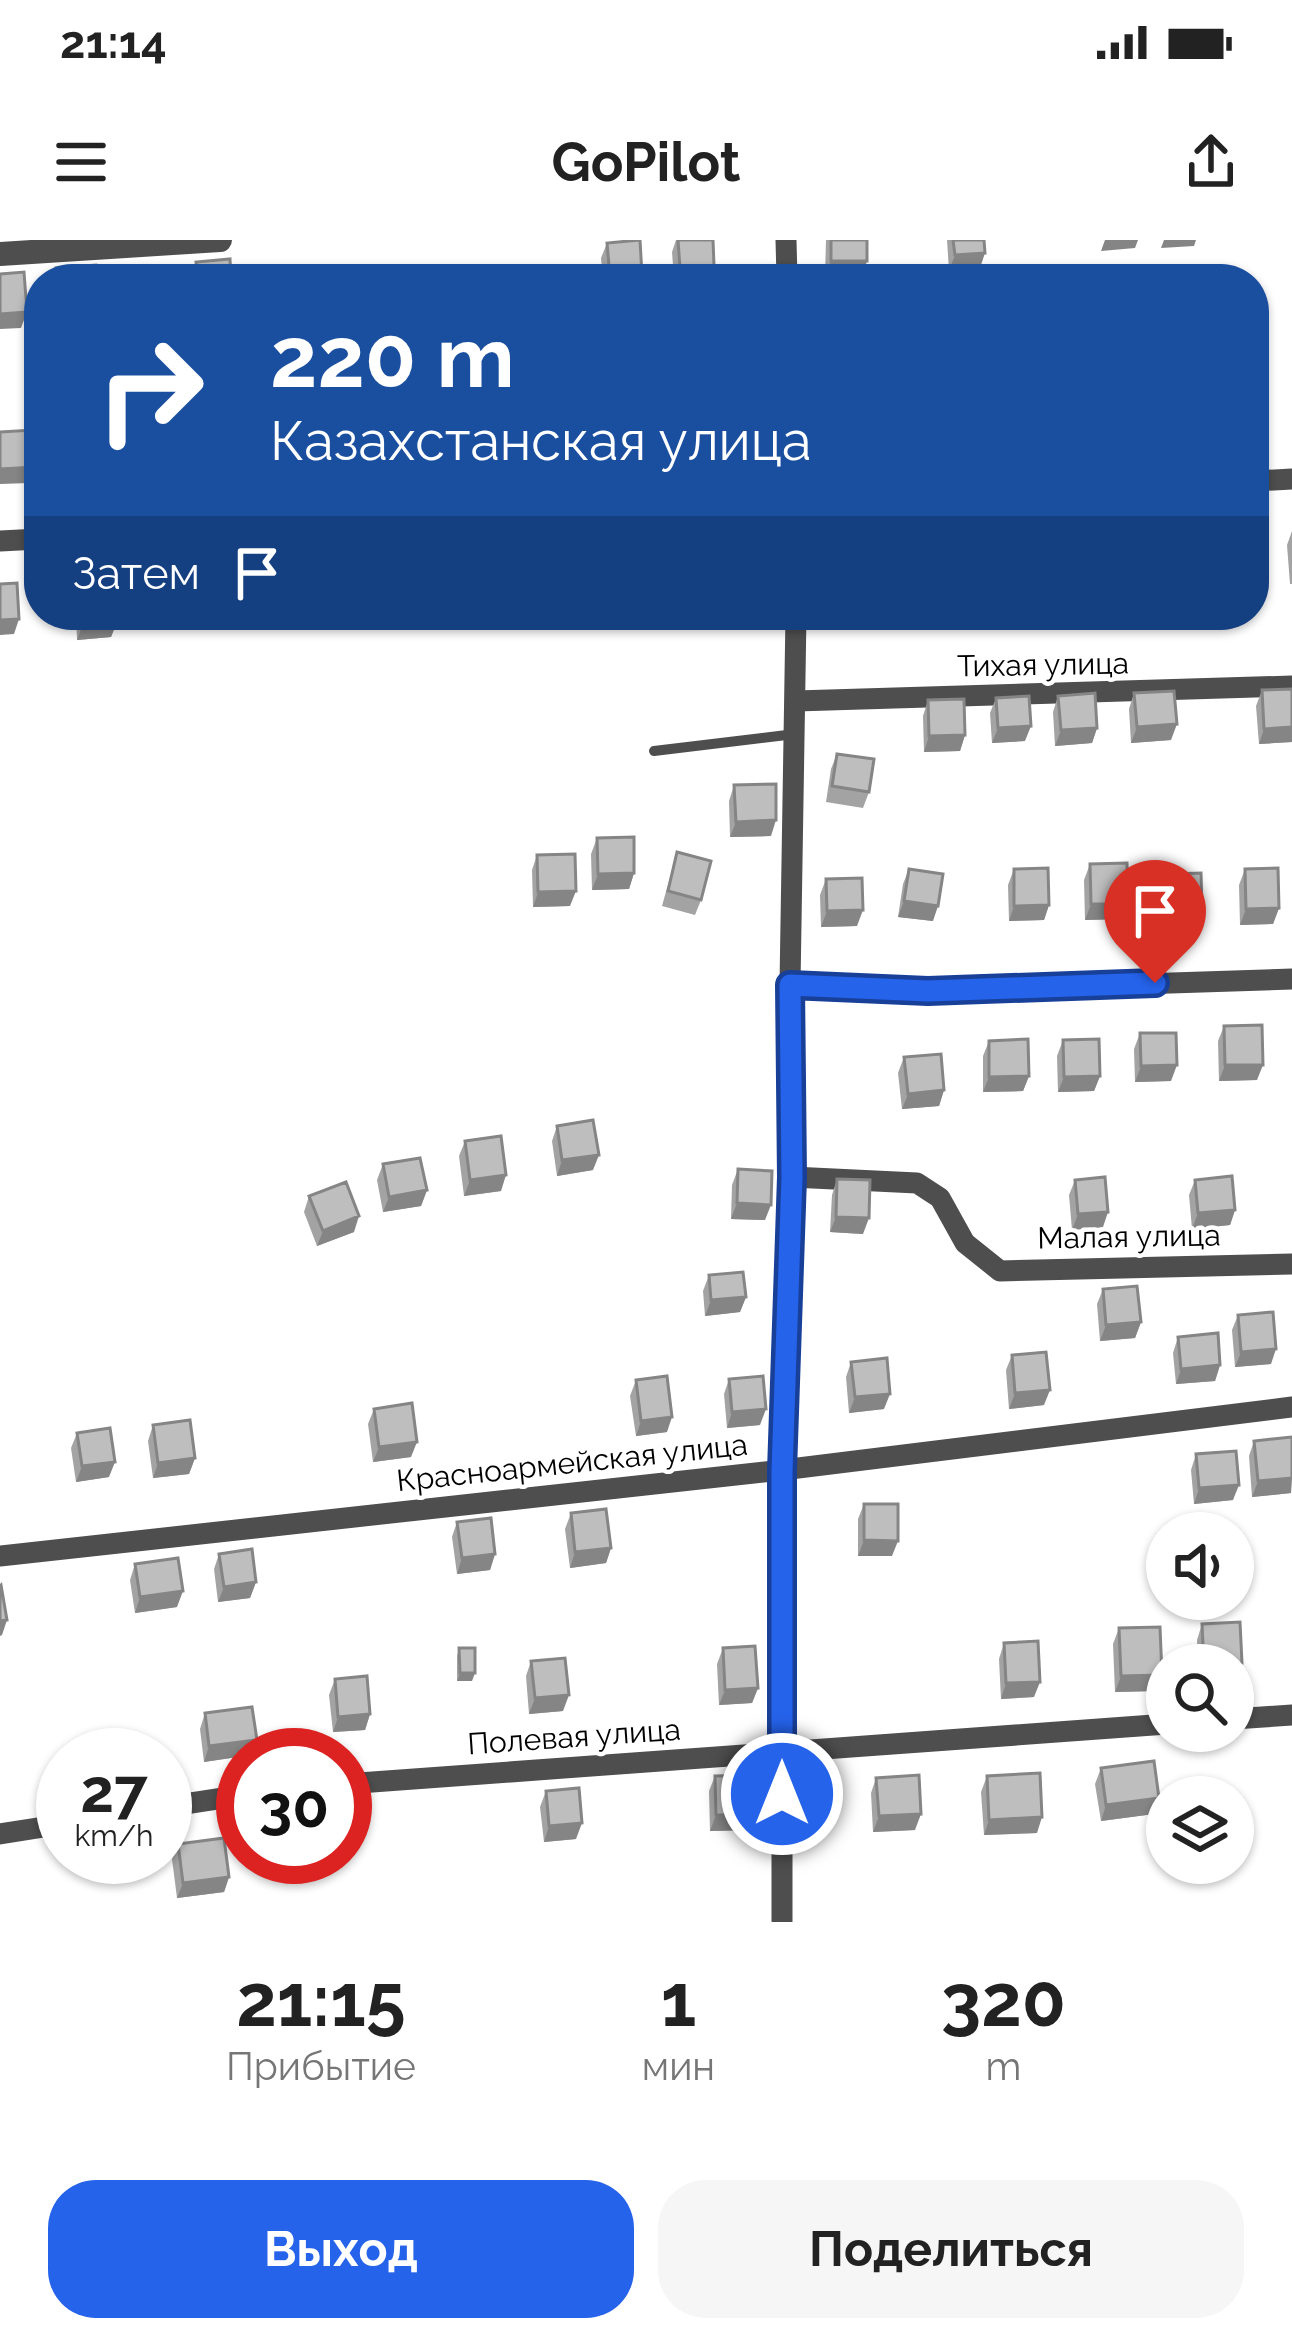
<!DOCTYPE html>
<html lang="ru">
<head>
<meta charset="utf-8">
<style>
  body { margin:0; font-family:Raleway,sans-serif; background:#f6f6f6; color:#222; height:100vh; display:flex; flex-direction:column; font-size:45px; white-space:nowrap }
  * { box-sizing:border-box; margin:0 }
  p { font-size:39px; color:#767676 }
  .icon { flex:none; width:66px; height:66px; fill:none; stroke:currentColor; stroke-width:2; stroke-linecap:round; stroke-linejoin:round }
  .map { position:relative; height:1682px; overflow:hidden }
  .details { display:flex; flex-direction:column; background:#fff; flex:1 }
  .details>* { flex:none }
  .banner { position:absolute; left:24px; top:24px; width:1245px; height:366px; border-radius:48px; box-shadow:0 3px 9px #0004; background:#1a4fa0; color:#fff; overflow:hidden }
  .tools { position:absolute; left:1146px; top:1272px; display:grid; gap:24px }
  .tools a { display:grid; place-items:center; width:108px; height:108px; border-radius:50%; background:#fff; box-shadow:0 3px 9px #0004; font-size:60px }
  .speed { position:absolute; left:36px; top:1488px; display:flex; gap:24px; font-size:60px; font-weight:700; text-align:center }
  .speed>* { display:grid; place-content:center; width:156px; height:156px; border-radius:50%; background:#fff; box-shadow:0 3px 9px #0004; line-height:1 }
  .speed small { font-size:30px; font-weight:400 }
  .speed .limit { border:18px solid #d22; background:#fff; color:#111 }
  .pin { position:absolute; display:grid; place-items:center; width:102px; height:102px; color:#fff; margin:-123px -51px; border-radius:50% 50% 50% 0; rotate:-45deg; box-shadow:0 0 12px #0007 }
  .pin .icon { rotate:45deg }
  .me { position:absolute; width:132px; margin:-66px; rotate:0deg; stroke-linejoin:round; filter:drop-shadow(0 0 9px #0008) }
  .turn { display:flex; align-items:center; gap:42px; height:252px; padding:0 48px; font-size:54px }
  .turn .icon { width:156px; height:156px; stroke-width:2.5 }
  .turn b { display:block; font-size:84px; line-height:102px }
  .then { display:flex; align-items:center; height:114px; padding:0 48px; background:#0003; gap:24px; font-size:45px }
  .eta { display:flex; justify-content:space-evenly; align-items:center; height:204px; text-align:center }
  .eta b { font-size:72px; font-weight:700; line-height:84px }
  .action { display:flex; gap:24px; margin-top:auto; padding:24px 48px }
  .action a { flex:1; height:138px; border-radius:48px; background:#2563eb; color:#fff; font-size:48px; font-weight:700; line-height:138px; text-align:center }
  .action a+a { background:#f6f6f6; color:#222 }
  .status { display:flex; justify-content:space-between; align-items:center; height:84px; padding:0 60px; background:#fff; direction:ltr }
  .status svg { height:33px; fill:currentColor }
  header { display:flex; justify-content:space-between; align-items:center; height:156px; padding:0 48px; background:#fff; font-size:54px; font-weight:700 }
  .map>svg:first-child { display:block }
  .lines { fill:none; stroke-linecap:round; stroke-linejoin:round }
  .service { stroke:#4e4e4e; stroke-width:10 }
  .minor { stroke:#4e4e4e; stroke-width:21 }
  .tertiary { stroke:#4e4e4e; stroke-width:24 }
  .wall { fill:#a3a3a3 }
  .shaded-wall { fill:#858585 }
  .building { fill:#bebebe; stroke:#858585; stroke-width:3 }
  .route-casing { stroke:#184099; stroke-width:30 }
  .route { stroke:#2563eb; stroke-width:21 }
  .labels { text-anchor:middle; stroke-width:9; stroke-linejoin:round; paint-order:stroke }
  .street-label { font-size:30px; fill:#000; stroke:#fff }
</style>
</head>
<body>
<div class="status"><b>21:14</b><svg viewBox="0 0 49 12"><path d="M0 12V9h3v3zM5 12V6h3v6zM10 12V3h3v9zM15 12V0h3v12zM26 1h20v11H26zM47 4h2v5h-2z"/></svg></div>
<header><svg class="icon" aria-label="menu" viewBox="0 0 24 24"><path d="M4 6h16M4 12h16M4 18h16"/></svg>GoPilot<svg class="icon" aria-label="share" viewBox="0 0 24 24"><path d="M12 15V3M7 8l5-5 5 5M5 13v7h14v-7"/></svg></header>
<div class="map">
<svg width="1292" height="1682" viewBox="0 0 1292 1682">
  <rect width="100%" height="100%" fill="#fff"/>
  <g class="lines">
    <path class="service" d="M 654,511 L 795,494"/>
    <path class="minor" d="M 786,0 L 787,39
      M 1254,241 L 1292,239
      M 0,301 L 39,299
      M 796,461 L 1292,446
      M 790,745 L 928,751 L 1292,739
      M 792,937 L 917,943 L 940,958 L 965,1003 L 1000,1031 L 1292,1024
      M 0,1316 L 782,1230 L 1292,1167
      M 1233,1479 L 1292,1475
      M 345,1544 L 1167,1484
      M 165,1567 L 243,1555
      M 0,1594 L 63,1584
      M 782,1682 L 782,1230 L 792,937 L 790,745 L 796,375"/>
    <path class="tertiary" d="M 0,14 L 220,0"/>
  </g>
  <path class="wall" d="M 676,0 L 713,0 L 710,39 L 674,39 L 672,12 Z
    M 826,0 L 867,0 L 867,21 L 861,37 L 825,36 Z
    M 947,0 L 984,0 L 980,28 L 949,31 Z
    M 607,3 L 641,39 L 603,39 L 601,18 Z
    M 196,22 L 231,39 L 191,39 Z
    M 1292,291 L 1292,344 L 1290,344 L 1287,305 Z
    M 76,375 L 116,375 L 117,382 L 111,397 L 77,400 Z
    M 1292,449 L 1292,502 L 1259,504 L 1256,466 L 1262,450 Z
    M 1134,453 L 1171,500 L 1131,503 L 1129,469 Z
    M 1058,456 L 1097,488 L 1092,503 L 1055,506 L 1053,472 Z
    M 996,458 L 1025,501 L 992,503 L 990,473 Z
    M 928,460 L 965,495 L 960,511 L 924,512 L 923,476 Z
    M 837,514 L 869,552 L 863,568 L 826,562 L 831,529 Z
    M 734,545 L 771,596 L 730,597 L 729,561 Z
    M 597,598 L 634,633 L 629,649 L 592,650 L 591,614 Z
    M 677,612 L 701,660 L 695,675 L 662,666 Z
    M 537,615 L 570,666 L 533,667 L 532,630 Z
    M 1090,624 L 1128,664 L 1122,679 L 1085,680 L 1084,640 Z
    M 909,629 L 933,681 L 898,677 L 903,644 Z
    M 1014,629 L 1049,665 L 1044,680 L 1009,681 L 1008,645 Z
    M 1245,629 L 1279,668 L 1273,684 L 1240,685 L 1239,645 Z
    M 1169,634 L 1202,666 L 1196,681 L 1164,683 L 1163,649 Z
    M 826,639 L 857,686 L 821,687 L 820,655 Z
    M 1224,786 L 1257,840 L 1219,841 L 1218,801 Z
    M 1140,793 L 1171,841 L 1135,842 L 1134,809 Z
    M 1063,800 L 1100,836 L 1094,851 L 1058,852 L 1057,816 Z
    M 989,801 L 1029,836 L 1023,851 L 983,852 L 983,816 Z
    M 904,817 L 944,850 L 939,866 L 902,869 L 898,833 Z
    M 557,886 L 593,930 L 557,936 L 552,901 Z
    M 465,901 L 501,951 L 464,956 L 459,916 Z
    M 383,924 L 427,950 L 421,966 L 383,972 L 377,940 Z
    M 738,929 L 765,980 L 731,979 L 732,945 Z
    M 837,939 L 863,994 L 830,992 L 832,955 Z
    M 1075,940 L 1103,987 L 1072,990 L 1069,955 Z
    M 1195,940 L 1235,970 L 1230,985 L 1192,989 L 1189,955 Z
    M 309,956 L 354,992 L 317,1006 L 304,972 Z
    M 709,1035 L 746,1057 L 740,1072 L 705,1076 L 703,1051 Z
    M 1103,1049 L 1141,1082 L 1135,1098 L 1100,1101 L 1097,1064 Z
    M 1238,1075 L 1271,1124 L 1235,1127 L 1232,1090 Z
    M 1178,1097 L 1220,1125 L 1215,1141 L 1176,1144 L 1173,1113 Z
    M 1012,1115 L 1044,1165 L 1009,1169 L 1006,1130 Z
    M 851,1122 L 884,1169 L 849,1173 L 846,1137 Z
    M 729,1139 L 760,1185 L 727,1188 L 724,1154 Z
    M 636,1140 L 667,1192 L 636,1196 L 630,1156 Z
    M 374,1169 L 411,1217 L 373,1222 L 368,1184 Z
    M 153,1185 L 195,1218 L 189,1234 L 153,1238 L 148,1201 Z
    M 77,1193 L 109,1237 L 76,1242 L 71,1208 Z
    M 1292,1197 L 1291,1253 L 1252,1257 L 1249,1216 L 1254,1201 Z
    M 1196,1214 L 1233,1260 L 1194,1264 L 1191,1230 Z
    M 864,1264 L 892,1316 L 858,1316 L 858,1279 Z
    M 571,1273 L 611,1308 L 606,1323 L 570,1328 L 565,1289 Z
    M 457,1282 L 495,1314 L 490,1330 L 457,1334 L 452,1297 Z
    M 219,1314 L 256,1342 L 250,1358 L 218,1362 L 214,1329 Z
    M 135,1324 L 177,1367 L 135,1373 L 130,1340 Z
    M 1202,1384 L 1242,1423 L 1237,1438 L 1233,1438 L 1233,1425 L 1198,1425 L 1197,1400 Z
    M 1119,1388 L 1162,1435 L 1156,1451 L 1115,1452 L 1113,1404 Z
    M 1004,1403 L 1034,1457 L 1001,1459 L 999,1419 Z
    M 459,1408 L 472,1441 L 457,1441 L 457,1416 Z
    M 723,1408 L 758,1448 L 752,1463 L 719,1465 L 717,1424 Z
    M 531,1421 L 563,1471 L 529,1474 L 526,1436 Z
    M 335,1439 L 370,1474 L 365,1490 L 333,1492 L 329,1455 Z
    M 205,1473 L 257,1500 L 251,1515 L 204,1522 L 200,1489 Z
    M 1101,1528 L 1159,1558 L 1154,1574 L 1101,1581 L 1095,1544 Z
    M 715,1536 L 759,1575 L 753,1590 L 710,1591 L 709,1551 Z
    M 987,1536 L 1037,1593 L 984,1595 L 981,1552 Z
    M 876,1538 L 915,1590 L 873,1592 L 871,1553 Z
    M 546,1551 L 576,1599 L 544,1602 L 540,1567 Z
    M 178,1604 L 229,1637 L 224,1652 L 177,1658 L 172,1619 Z"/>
  <path class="shaded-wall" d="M 1105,0 L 1138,0 L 1135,8 L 1101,11 Z
    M 1164,0 L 1196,0 L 1194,6 L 1161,8 Z
    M 985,13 L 980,28 L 949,31 L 955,15 Z
    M 831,21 L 867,21 L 861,37 L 825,36 Z
    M 714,26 L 710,39 L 676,39 L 680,28 Z
    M 642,35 L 641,39 L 609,39 L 610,37 Z
    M 27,72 L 21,88 L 0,89 L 0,74 Z
    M 35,227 L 29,243 L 0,244 L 0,229 Z
    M 1254,311 L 1263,311 L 1257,326 L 1254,327 Z
    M 637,375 L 667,375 L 666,378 L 636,380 Z
    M 19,379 L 14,394 L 0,395 L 0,380 Z
    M 117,382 L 111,397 L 77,400 L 83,384 Z
    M 1177,484 L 1171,500 L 1131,503 L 1137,487 Z
    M 1031,486 L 1025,501 L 992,503 L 998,488 Z
    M 1292,487 L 1292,502 L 1259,504 L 1264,489 Z
    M 1097,488 L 1092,503 L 1055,506 L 1061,490 Z
    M 965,495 L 960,511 L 924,512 L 929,496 Z
    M 776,580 L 771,596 L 730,597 L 736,582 Z
    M 634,633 L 629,649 L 592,650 L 598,634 Z
    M 576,651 L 570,666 L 533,667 L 538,652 Z
    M 904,661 L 938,666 L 933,681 L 898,677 Z
    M 1091,664 L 1128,664 L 1122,679 L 1085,680 Z
    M 1049,665 L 1044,680 L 1009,681 L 1014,666 Z
    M 1202,666 L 1196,681 L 1164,683 L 1170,667 Z
    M 1279,668 L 1273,684 L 1240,685 L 1246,669 Z
    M 863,670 L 857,686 L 821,687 L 827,671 Z
    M 1177,825 L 1171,841 L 1135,842 L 1141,826 Z
    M 1225,825 L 1263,825 L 1257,840 L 1219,841 Z
    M 1029,836 L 1023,851 L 983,852 L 989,837 Z
    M 1100,836 L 1094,851 L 1058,852 L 1064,837 Z
    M 944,850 L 939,866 L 902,869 L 908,854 Z
    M 599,915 L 593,930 L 557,936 L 562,920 Z
    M 506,935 L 501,951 L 464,956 L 470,940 Z
    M 427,950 L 421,966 L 383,972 L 389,957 Z
    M 737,963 L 771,965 L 765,980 L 731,979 Z
    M 1235,970 L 1230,985 L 1192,989 L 1198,973 Z
    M 1108,972 L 1103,987 L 1072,990 L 1078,974 Z
    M 359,976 L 354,992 L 317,1006 L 323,991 Z
    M 836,977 L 869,978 L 863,994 L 830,992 Z
    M 746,1057 L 740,1072 L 705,1076 L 711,1060 Z
    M 1141,1082 L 1135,1098 L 1100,1101 L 1106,1085 Z
    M 1276,1109 L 1271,1124 L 1235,1127 L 1241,1112 Z
    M 1220,1125 L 1215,1141 L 1176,1144 L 1181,1129 Z
    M 1050,1150 L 1044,1165 L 1009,1169 L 1015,1153 Z
    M 890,1154 L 884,1169 L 849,1173 L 855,1157 Z
    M 766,1169 L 760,1185 L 727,1188 L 732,1172 Z
    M 672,1177 L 667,1192 L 636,1196 L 641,1181 Z
    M 417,1202 L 411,1217 L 373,1222 L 379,1207 Z
    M 195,1218 L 189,1234 L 153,1238 L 158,1223 Z
    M 115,1222 L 109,1237 L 76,1242 L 82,1226 Z
    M 1292,1238 L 1291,1253 L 1252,1257 L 1258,1241 Z
    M 1239,1245 L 1233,1260 L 1194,1264 L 1199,1248 Z
    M 864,1300 L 898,1301 L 892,1316 L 858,1316 Z
    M 611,1308 L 606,1323 L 570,1328 L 575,1312 Z
    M 495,1314 L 490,1330 L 457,1334 L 462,1318 Z
    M 256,1342 L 250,1358 L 218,1362 L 224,1347 Z
    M 183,1351 L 177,1367 L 135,1373 L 140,1357 Z
    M 7,1380 L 2,1395 L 0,1396 L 0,1381 Z
    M 1242,1423 L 1237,1438 L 1233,1438 L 1233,1425 L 1204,1425 Z
    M 460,1433 L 475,1433 L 472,1441 L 457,1441 Z
    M 1162,1435 L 1156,1451 L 1115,1452 L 1121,1436 Z
    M 1040,1442 L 1034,1457 L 1001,1459 L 1006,1443 Z
    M 758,1448 L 752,1463 L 719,1465 L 725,1450 Z
    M 569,1455 L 563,1471 L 529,1474 L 535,1458 Z
    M 370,1474 L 365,1490 L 333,1492 L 338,1477 Z
    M 257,1500 L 251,1515 L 204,1522 L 209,1506 Z
    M 1159,1558 L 1154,1574 L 1101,1581 L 1106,1565 Z
    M 921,1574 L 915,1590 L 873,1592 L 879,1576 Z
    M 716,1575 L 759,1575 L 753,1590 L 710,1591 Z
    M 1042,1577 L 1037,1593 L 984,1595 L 989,1580 Z
    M 582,1583 L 576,1599 L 544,1602 L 549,1586 Z
    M 229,1637 L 224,1652 L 177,1658 L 183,1643 Z"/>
  <path class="building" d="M 640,0 L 642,35 L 610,37 L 607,3 Z
    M 678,0 L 713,0 L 714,26 L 680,28 Z
    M 831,0 L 867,0 L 867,21 L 831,21 Z
    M 953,0 L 984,0 L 985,13 L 955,15 Z
    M 230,19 L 231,39 L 198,39 L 196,22 Z
    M 96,25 L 97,39 L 56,39 L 56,28 Z
    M 164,26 L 165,39 L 129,39 L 128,28 Z
    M 24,32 L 27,72 L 0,74 L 0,34 Z
    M 1254,132 L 1256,132 L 1255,171 L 1254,171 Z
    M 33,190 L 35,227 L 0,229 L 0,192 Z
    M 1254,282 L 1261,282 L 1263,311 L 1254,311 Z
    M 17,343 L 19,379 L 0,380 L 0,344 Z
    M 82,375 L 116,375 L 117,382 L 83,384 Z
    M 1292,449 L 1292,487 L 1264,489 L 1262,450 Z
    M 1174,451 L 1177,484 L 1137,487 L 1134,453 Z
    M 1095,453 L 1097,488 L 1061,490 L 1058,456 Z
    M 1029,456 L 1031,486 L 998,488 L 996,458 Z
    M 964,459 L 965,495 L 929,496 L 928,460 Z
    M 837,514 L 874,519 L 869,552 L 832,546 Z
    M 776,544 L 776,580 L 736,582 L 734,545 Z
    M 634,597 L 634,633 L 598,634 L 597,598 Z
    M 677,612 L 711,621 L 701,660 L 668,651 Z
    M 575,614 L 576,651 L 538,652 L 537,615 Z
    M 1127,623 L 1128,664 L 1091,664 L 1090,624 Z
    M 1048,628 L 1049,665 L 1014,666 L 1014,629 Z
    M 1278,628 L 1279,668 L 1246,669 L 1245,629 Z
    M 909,629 L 943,634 L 938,666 L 904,661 Z
    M 1201,633 L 1202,666 L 1170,667 L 1169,634 Z
    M 862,638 L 863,670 L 827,671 L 826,639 Z
    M 1262,785 L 1263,825 L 1225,825 L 1224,786 Z
    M 1140,793 L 1176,793 L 1177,825 L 1141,826 Z
    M 1028,799 L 1029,836 L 989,837 L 989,801 Z
    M 1099,799 L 1100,836 L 1064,837 L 1063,800 Z
    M 941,814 L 944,850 L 908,854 L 904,817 Z
    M 593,880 L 599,915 L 562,920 L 557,886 Z
    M 501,896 L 506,935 L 470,940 L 465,901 Z
    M 420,918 L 427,950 L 389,957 L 383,924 Z
    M 738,929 L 772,931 L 771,965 L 737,963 Z
    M 1232,936 L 1235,970 L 1198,973 L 1195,940 Z
    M 1105,937 L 1108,972 L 1078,974 L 1075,940 Z
    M 837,939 L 870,940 L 869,978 L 836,977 Z
    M 346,942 L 359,976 L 323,991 L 309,956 Z
    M 743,1032 L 746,1057 L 711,1060 L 709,1035 Z
    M 1137,1046 L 1141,1082 L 1106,1085 L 1103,1049 Z
    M 1273,1072 L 1276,1109 L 1241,1112 L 1238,1075 Z
    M 1218,1093 L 1220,1125 L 1181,1129 L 1178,1097 Z
    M 1046,1112 L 1050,1150 L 1015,1153 L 1012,1115 Z
    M 887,1118 L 890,1154 L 855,1157 L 851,1122 Z
    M 667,1136 L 672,1177 L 641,1181 L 636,1140 Z
    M 763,1136 L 766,1169 L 732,1172 L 729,1139 Z
    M 412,1163 L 417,1202 L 379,1207 L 374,1169 Z
    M 190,1180 L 195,1218 L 158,1223 L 153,1185 Z
    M 110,1188 L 115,1222 L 82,1226 L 77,1193 Z
    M 1292,1197 L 1292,1238 L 1258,1241 L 1254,1201 Z
    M 1236,1211 L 1239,1245 L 1199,1248 L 1196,1214 Z
    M 864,1264 L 898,1264 L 898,1301 L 864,1300 Z
    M 606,1269 L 611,1308 L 575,1312 L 571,1273 Z
    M 491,1278 L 495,1314 L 462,1318 L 457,1282 Z
    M 252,1309 L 256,1342 L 224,1347 L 219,1314 Z
    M 178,1318 L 183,1351 L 140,1357 L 135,1324 Z
    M 1,1345 L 7,1380 L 0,1381 L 0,1346 Z
    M 1240,1382 L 1242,1423 L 1204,1425 L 1202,1384 Z
    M 1160,1387 L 1162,1435 L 1121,1436 L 1119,1388 Z
    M 1038,1401 L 1040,1442 L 1006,1443 L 1004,1403 Z
    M 755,1406 L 758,1448 L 725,1450 L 723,1408 Z
    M 459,1408 L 475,1408 L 475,1433 L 460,1433 Z
    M 565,1418 L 569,1455 L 535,1458 L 531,1421 Z
    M 367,1436 L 370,1474 L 338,1477 L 335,1439 Z
    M 252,1467 L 257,1500 L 209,1506 L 205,1473 Z
    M 1154,1521 L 1159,1558 L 1106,1565 L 1101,1528 Z
    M 1040,1533 L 1042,1577 L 989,1580 L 987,1536 Z
    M 758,1535 L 759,1575 L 716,1575 L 715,1536 Z
    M 919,1535 L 921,1574 L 879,1576 L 876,1538 Z
    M 579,1548 L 582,1583 L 549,1586 L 546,1551 Z
    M 224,1598 L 229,1637 L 183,1643 L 178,1604 Z"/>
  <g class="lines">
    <defs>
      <path id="route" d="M 782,1554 L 782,1231 L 792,937 L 790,745 L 928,751 L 1155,743"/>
    </defs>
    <use href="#route" class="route-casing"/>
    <use href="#route" class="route"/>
  </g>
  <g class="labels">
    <g class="street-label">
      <text transform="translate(1043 425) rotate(-1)" y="10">Тихая улица</text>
      <text transform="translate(1129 997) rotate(-1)" y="10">Малая улица</text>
      <text transform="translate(572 1223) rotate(-6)" y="10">Красноармейская улица</text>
      <text transform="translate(574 1497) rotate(-4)" y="10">Полевая улица</text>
    </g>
  </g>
</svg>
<div class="tools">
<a><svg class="icon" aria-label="sound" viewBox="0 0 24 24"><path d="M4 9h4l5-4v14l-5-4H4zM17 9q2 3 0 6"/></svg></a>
<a><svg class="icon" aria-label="search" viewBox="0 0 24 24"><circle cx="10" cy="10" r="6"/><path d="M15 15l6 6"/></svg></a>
<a><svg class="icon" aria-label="layers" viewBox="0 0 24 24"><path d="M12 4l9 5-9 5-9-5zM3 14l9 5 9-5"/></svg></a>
</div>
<div class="speed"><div>27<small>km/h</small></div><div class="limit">30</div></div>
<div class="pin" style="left:1155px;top:743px;background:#d93025"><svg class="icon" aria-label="arrive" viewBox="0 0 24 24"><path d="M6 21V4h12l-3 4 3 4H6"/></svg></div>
<svg class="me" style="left:782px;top:1554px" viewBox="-20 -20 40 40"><circle r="17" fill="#2563eb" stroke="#fff" stroke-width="3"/><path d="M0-11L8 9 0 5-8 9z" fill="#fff"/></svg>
<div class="banner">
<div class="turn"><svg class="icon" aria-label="right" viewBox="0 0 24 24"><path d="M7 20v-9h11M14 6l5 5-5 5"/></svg><div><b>220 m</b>Казахстанская улица</div></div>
<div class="then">Затем<svg class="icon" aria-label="arrive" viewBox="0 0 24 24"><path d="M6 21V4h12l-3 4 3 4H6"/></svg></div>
</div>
</div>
<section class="details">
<div class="eta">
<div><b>21:15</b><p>Прибытие</p></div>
<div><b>1</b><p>мин</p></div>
<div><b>320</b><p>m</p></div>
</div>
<div class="action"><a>Выход</a><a>Поделиться</a></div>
</section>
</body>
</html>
